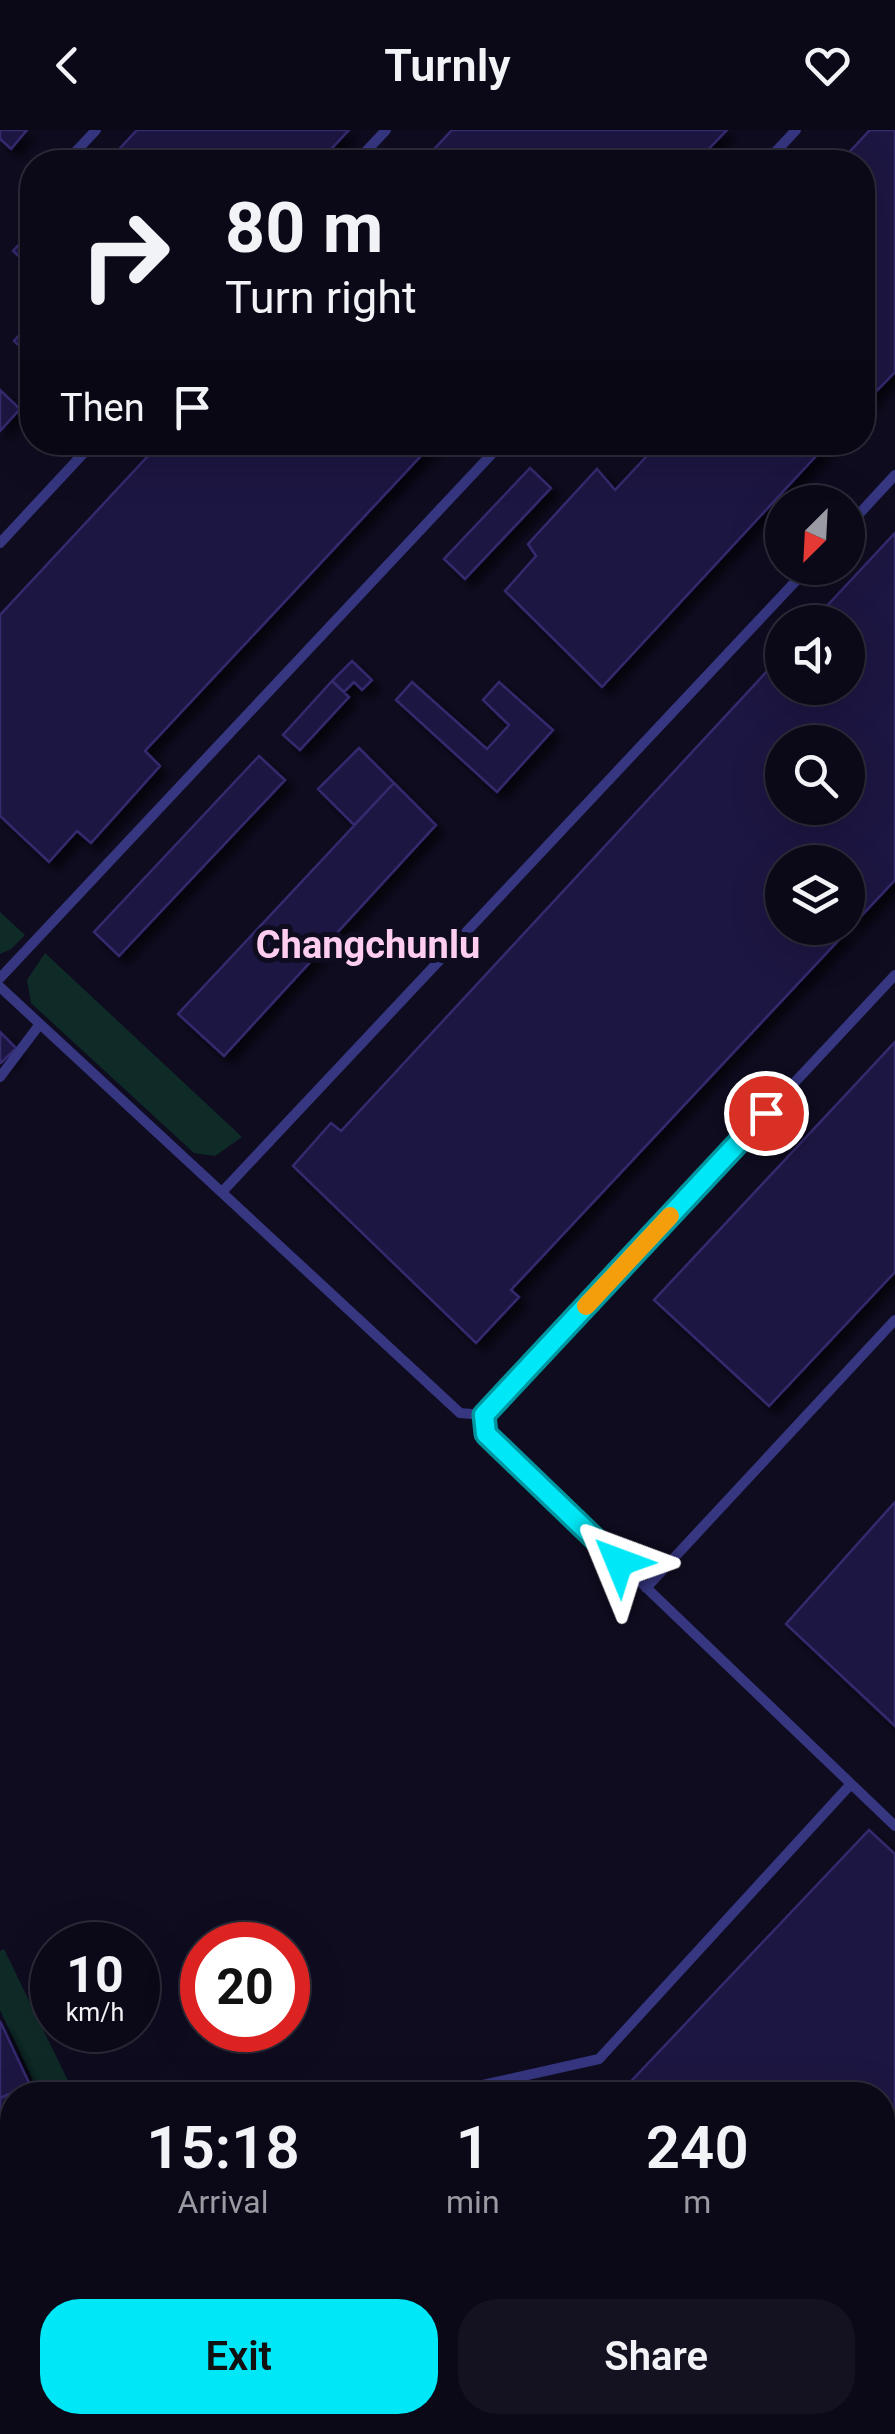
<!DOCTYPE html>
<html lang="en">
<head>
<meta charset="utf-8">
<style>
  body { margin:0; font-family:Roboto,sans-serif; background:#141221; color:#f1f3f6; height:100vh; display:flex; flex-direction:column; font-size:38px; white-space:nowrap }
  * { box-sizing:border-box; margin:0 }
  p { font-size:32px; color:#9a9aa2 }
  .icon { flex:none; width:55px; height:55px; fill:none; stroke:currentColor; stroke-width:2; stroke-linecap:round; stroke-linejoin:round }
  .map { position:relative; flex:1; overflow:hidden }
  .drawer { position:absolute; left:0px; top:1952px; width:895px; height:352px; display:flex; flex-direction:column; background:#0b0918; border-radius:40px 40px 0 0; box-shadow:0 10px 40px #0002,0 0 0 2px #2b2a37 }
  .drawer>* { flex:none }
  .guide { position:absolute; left:20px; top:20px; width:855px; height:305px; border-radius:40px; box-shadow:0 10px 40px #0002,0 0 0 2px #2b2a37; background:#0b0918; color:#f1f3f6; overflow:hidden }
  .needle { width:65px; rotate:204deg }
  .controls { position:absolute; left:765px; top:355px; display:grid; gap:20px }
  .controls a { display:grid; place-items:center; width:100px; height:100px; border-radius:50%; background:#0b0918; box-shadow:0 10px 40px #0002,0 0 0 2px #2b2a37; font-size:50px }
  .speed { position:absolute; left:30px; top:1792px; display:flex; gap:20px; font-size:50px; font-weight:700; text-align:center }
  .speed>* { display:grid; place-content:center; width:130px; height:130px; border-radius:50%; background:#0b0918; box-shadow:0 10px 40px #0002,0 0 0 2px #2b2a37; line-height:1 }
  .speed small { font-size:25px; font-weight:400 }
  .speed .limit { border:15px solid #d22; background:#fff; color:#111 }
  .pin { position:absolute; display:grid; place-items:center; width:85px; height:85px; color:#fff; margin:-42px; border:5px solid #fff; border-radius:50%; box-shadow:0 2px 10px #0007 }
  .me { position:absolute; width:110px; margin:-55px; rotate:314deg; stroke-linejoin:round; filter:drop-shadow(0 0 8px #0008) }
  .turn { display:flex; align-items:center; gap:35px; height:210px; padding:0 40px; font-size:45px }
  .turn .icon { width:130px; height:130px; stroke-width:2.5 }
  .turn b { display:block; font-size:70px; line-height:85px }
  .then { display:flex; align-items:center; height:95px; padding:0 40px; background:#0003; gap:20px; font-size:38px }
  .eta { display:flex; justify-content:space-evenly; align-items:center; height:170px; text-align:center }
  .eta b { font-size:60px; font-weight:600; line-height:70px }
  .action { display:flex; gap:20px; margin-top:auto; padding:20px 40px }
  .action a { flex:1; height:115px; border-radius:40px; background:#00e8f7; color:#111; font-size:40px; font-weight:600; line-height:115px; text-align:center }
  .action a+a { background:#141221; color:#f1f3f6 }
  header { display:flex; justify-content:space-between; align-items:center; height:130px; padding:0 40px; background:#0b0918; font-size:45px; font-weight:600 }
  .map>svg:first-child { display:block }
  .green { fill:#0f2b28 }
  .building { fill:#1f1842; stroke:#34296e; stroke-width:2.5; fill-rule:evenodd; filter:url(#shadow) }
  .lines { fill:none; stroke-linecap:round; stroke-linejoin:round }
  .lane { stroke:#363681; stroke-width:10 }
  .route-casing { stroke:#0097a1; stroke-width:25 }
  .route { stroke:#00e8f7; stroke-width:18 }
  .slow { stroke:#f59e0b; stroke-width:18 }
  .labels { text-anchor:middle; stroke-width:10; stroke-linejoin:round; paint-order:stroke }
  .district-label { font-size:38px; font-weight:bold; fill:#ffceef; stroke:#0f0c20 }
</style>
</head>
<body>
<header><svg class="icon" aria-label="back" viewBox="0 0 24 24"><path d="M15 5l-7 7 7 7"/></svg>Turnly<svg class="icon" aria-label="heart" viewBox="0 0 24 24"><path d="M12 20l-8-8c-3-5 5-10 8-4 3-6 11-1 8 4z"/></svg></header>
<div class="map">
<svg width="895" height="2304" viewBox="0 0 895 2304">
  <defs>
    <filter id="shadow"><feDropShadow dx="8" dy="8" stdDeviation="5" flood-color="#0009"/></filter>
  </defs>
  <rect width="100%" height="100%" fill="#0f0c20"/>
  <path class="green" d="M 0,782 L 25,805 L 11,819 L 0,824 Z
    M 45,823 L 242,1007 L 215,1026 L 194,1023 L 31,873 L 27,850 Z
    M 4,1819 L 75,1965 L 40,1965 L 0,1880 L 0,1821 Z
    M 194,2293 L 250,2293 L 261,2304 L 199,2304 Z"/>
  <path class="building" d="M 0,0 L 27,0 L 11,19 L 0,9 Z
    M 137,0 L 349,0 L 319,32 L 107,32 Z
    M 452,0 L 727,0 L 696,32 L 422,32 Z
    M 870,0 L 895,0 L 895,242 L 862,276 L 862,32 L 840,32 Z
    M 32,101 L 32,126 L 26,133 L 13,121 Z
    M 32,191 L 32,219 L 28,224 L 14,211 Z
    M 0,260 L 20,279 L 0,301 Z
    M 161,312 L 434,312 L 145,621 L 160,636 L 91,713 L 77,701 L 49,732 L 0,686 L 0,485 Z
    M 660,312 L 829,312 L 602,557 L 505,461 L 536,426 L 528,414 L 597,339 L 615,360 Z
    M 530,338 L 551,358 L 465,449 L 444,429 Z
    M 895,403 L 895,750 L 511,1160 L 519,1167 L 476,1213 L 293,1036 L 331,993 L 341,1001 L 782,525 L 782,558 L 848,558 L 848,492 L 812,492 ZM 782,612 L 848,612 L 848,678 L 782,678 ZM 782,732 L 848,732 L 848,798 L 782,798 Z
    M 352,531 L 372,550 L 362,560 L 354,552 L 344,562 L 332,551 Z
    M 332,551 L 349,567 L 300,620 L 283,605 Z
    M 412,552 L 487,619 L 509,595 L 483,570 L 499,552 L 553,600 L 497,662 L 396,570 Z
    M 359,618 L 394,653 L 354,695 L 318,659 Z
    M 259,626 L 285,650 L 119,826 L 94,802 Z
    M 394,653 L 436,695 L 224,926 L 178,884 Z
    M 0,902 L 16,918 L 1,933 L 0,933 Z
    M 895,912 L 895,1142 L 769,1276 L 654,1170 Z
    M 895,1372 L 895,1596 L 786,1494 Z
    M 869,1700 L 895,1724 L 895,2216 L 882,2229 L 882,1965 L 618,1965 Z
    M 0,1891 L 30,1955 L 0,1968 Z
    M 30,1955 L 35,1965 L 12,1965 L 12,1990 L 5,1993 L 0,1984 L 0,1968 Z
    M 12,2036 L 12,2085 L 0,2093 L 0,2041 Z
    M 12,2085 L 12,2106 L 0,2112 L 0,2093 Z
    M 12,2123 L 12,2189 L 0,2163 L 0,2129 Z
    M 2,2264 L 12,2292 L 21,2304 L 0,2304 Z
    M 62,2292 L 93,2292 L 98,2304 L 67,2304 Z
    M 140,2292 L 170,2292 L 170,2293 L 145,2304 Z
    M 315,2292 L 823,2292 L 812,2304 L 320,2304 L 312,2296 Z"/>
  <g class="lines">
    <path class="lane" d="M 66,32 L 96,0
      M 356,32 L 386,0
      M 766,32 L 796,0
      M 848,396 L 895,345
      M 0,413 L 94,312
      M 0,848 L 503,312
      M 0,857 L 460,1283 L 484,1285
      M 0,947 L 40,894
      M 222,1062 L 808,438
      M 484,1285 L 895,845
      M 484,1285 L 486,1304 L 895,1696
      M 646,1458 L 895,1190
      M 474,1965 L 483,1955 L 599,1929 L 850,1655
      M 0,2125 L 12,2119
      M 0,2203 L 12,2230
      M 41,2292 L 47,2304
      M 119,2292 L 124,2304
      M 304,2292 L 309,2304
      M 164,2304 L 176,2298"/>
  </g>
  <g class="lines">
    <defs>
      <path id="route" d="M 619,1432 L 486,1304 L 484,1285 L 766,983"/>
    </defs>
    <use href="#route" class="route-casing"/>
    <use href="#route" class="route"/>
    <path class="slow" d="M 586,1176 L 670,1086"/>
  </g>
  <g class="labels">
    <g class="district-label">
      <text x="368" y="828">Changchunlu</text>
    </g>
  </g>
</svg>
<div class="controls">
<a><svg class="needle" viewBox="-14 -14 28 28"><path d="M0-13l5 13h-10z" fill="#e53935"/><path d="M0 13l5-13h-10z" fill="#9a9aa2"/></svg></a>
<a><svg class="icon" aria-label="sound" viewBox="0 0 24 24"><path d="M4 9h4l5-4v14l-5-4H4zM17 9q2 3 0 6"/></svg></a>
<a><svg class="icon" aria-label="search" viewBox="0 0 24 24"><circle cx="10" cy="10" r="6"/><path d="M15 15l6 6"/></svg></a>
<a><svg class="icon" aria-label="layers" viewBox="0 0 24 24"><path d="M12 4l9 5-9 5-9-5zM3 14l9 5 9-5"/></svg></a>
</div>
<div class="speed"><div>10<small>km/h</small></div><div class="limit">20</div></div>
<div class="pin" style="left:766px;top:983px;background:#d93025"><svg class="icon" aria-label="arrive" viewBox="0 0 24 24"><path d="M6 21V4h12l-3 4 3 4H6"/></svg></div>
<svg class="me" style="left:619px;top:1432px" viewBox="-20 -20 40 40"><path d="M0-17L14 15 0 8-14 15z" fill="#00e8f7" stroke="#fff" stroke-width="4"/></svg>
<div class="guide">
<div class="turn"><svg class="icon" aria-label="right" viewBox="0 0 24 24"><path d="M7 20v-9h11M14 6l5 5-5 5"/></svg><div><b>80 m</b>Turn right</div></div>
<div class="then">Then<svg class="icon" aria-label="arrive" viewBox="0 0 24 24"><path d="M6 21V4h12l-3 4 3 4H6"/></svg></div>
</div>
<section class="drawer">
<div class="eta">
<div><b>15:18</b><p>Arrival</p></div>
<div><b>1</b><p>min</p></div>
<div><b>240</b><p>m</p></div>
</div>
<div class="action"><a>Exit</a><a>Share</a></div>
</section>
</div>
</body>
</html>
